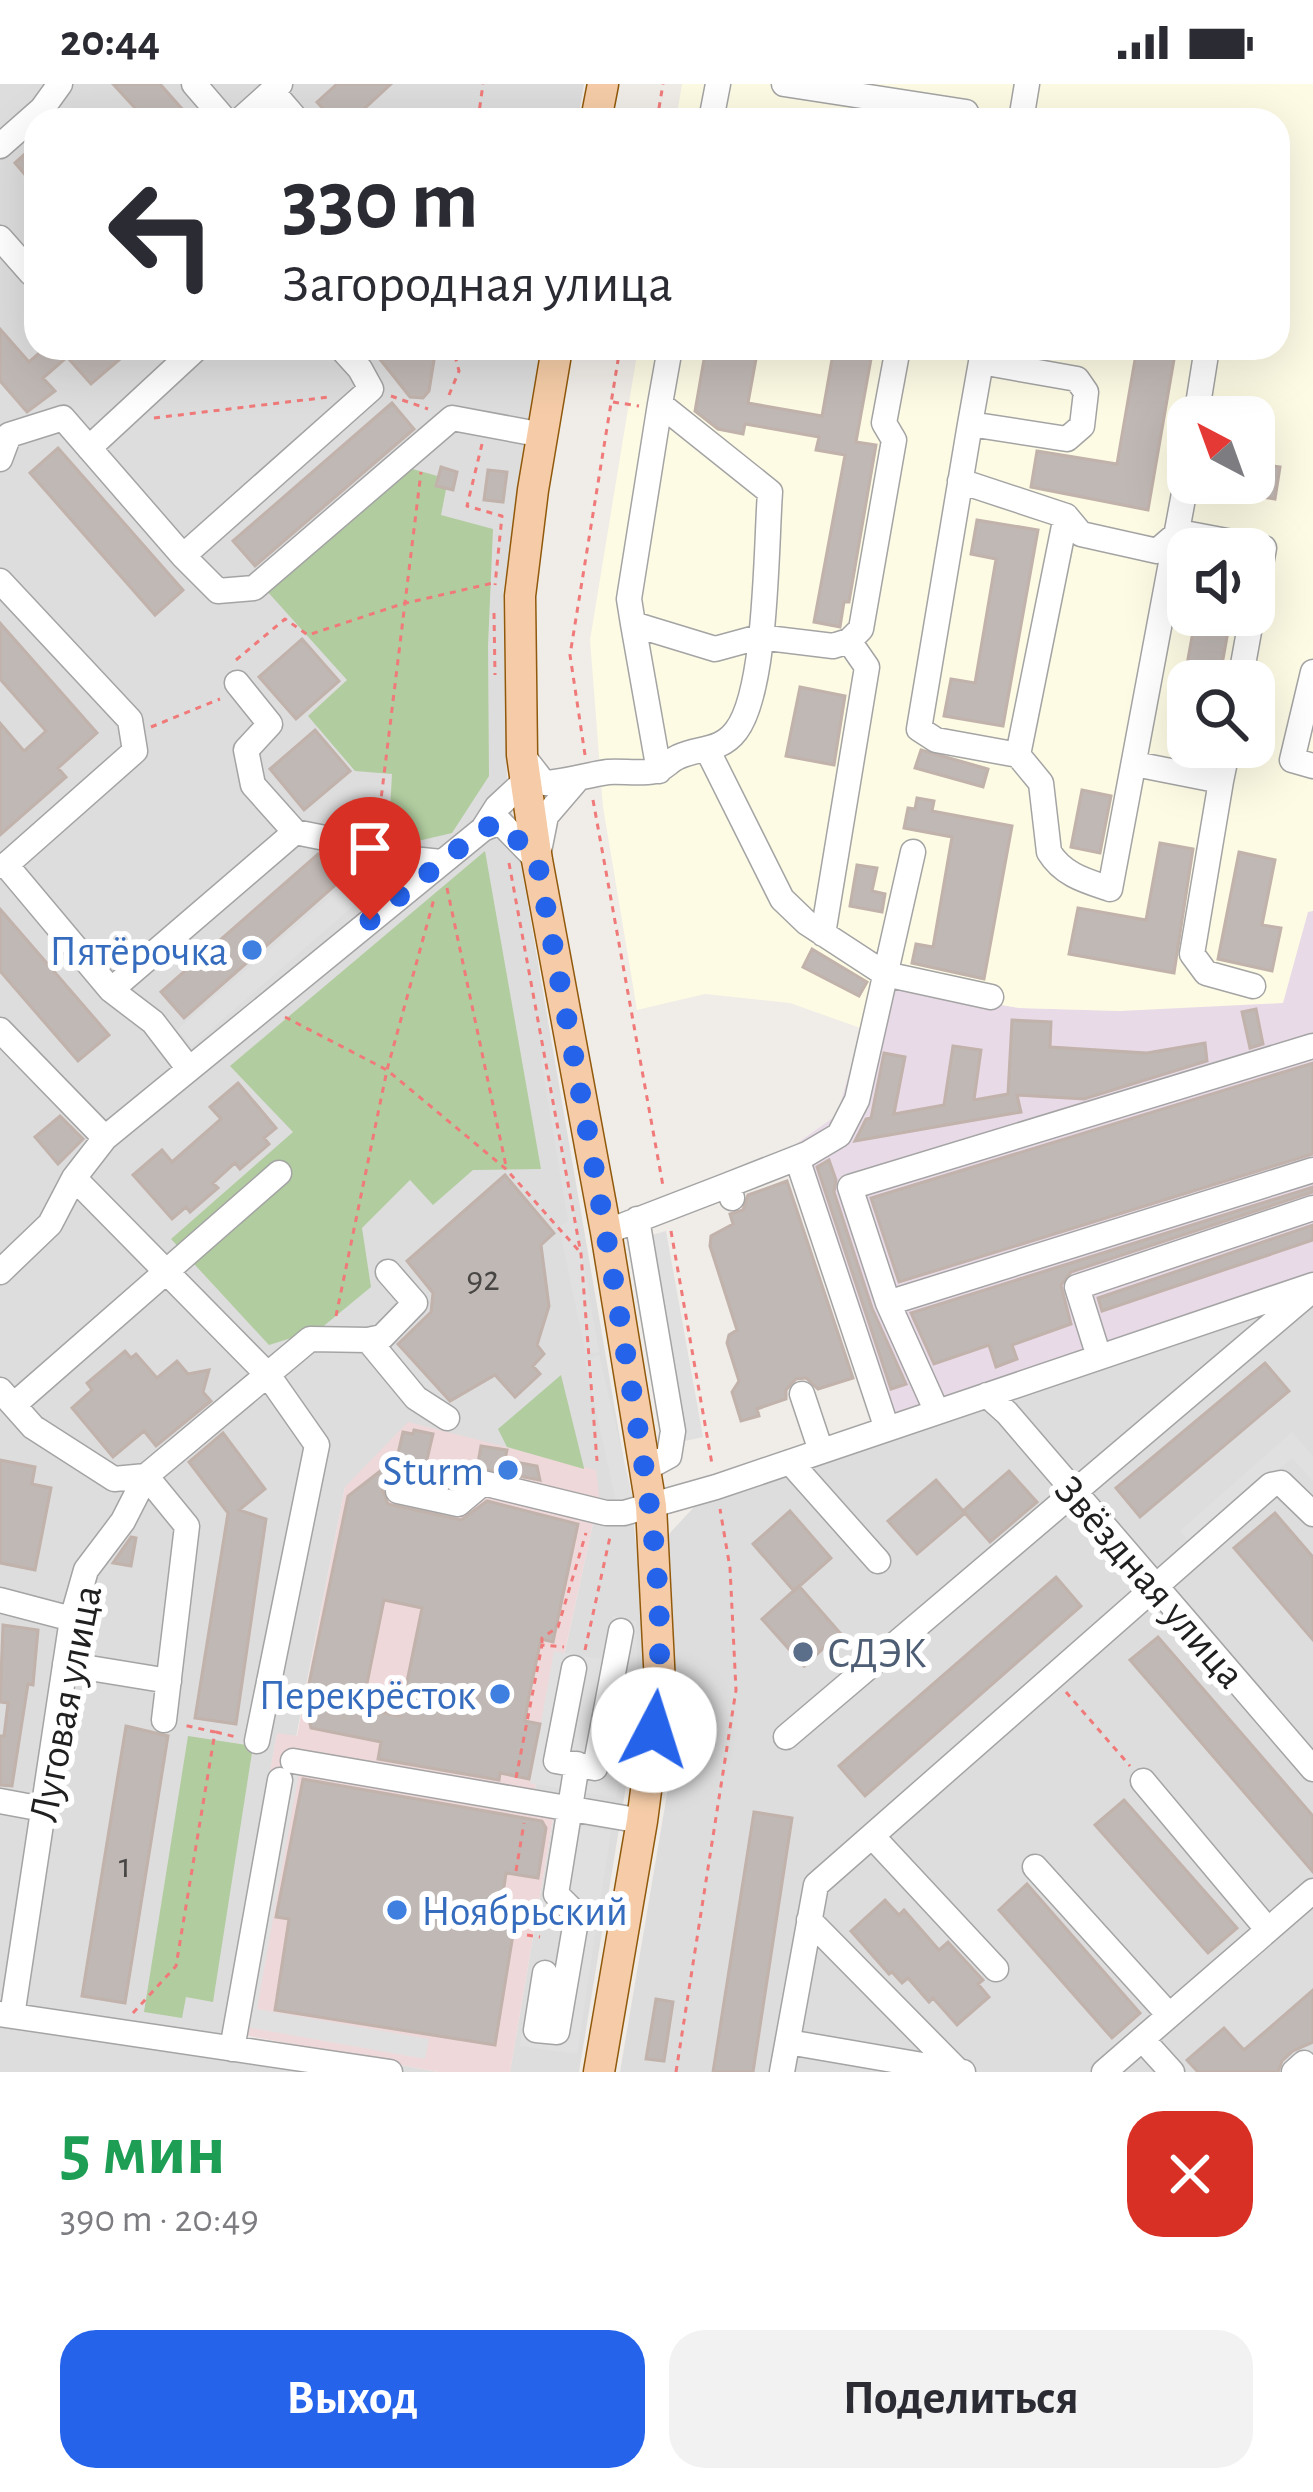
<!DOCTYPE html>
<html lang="ru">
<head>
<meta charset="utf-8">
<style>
  body { margin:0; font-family:"Alegreya Sans",sans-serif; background:#f2f2f3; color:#2b2b33; height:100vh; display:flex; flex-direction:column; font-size:45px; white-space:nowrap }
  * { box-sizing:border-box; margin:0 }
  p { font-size:39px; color:#7c7c81 }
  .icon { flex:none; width:66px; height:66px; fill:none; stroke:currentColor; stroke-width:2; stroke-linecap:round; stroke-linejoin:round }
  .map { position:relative; height:1988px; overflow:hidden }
  .details { display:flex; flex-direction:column; background:#fff; flex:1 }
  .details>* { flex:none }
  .hud { position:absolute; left:24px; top:24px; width:1266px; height:252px; border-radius:36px; box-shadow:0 12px 48px #0002; background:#fff; color:#2b2b33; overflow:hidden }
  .needle { width:78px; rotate:319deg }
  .controls { position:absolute; left:1167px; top:312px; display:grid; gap:24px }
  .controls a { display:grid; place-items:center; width:108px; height:108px; border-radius:24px; background:#fff; box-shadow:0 12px 48px #0002; font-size:60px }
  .pin { position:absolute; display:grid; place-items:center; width:102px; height:102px; color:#fff; margin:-123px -51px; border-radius:50% 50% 50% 0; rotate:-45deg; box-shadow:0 0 12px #0007 }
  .pin .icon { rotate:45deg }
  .me { position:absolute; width:132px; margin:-66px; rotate:5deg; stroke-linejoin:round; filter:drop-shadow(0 0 9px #0008) }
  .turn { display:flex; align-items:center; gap:42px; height:252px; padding:0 60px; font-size:54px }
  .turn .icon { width:156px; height:156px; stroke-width:2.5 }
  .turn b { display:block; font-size:84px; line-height:102px }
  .round { display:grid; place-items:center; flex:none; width:126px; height:126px; border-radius:36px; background:#f2f2f3 }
  .headline { display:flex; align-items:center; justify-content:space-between; height:204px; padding:0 60px }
  h1 { font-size:72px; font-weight:700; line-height:90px; color:#1e9e55 }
  .cta { display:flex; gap:24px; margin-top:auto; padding:24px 60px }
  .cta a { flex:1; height:138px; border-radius:36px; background:#2563eb; color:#fff; font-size:48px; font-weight:700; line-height:138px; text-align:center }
  .cta a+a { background:#f2f2f3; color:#2b2b33 }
  .status { display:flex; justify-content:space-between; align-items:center; height:84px; padding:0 60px; background:#fff; direction:ltr }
  .status svg { height:33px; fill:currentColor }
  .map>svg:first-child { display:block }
  .residential { fill:#dedddd }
  .commercial { fill:#efd8da }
  .industrial { fill:#e9dae7 }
  .education { fill:#fdfbe4; fill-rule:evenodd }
  .forest { fill:#b1cc9f }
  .parking { fill:#e0e0e0 }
  .building { fill:#c0b8b4; stroke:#c1b2ab; stroke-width:3; fill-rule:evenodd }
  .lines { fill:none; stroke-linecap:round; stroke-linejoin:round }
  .minor-casing { stroke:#a4a4a4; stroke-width:27 }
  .major-casing { stroke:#91590b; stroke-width:33 }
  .path { stroke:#f07a79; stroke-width:3; stroke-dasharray:6 6; stroke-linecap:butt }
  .minor { stroke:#fff; stroke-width:24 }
  .major { stroke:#f5cca7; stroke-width:30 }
  .route { stroke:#2563eb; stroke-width:21; stroke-dasharray:0 37.8 }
  .shop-dot { fill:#3f7fe0; stroke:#fff; stroke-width:4.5 }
  .service-dot { fill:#5c6f8a; stroke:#fff; stroke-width:4.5 }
  .labels { text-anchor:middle; stroke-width:12; stroke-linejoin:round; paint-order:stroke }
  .number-label { font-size:36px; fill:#484645 }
  .shop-label { font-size:42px; fill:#366cbe; stroke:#fff; text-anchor:end }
  .street-label { font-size:42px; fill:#202020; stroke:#fff }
  .service-label { font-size:42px; fill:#4e5e75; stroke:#fff; text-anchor:start }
</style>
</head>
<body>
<div class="status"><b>20:44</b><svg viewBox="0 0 49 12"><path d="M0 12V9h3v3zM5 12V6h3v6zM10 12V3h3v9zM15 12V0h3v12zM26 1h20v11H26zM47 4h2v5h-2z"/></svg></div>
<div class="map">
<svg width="1313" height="1988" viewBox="0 0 1313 1988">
  <rect width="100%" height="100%" fill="#f0ece8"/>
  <path class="residential" d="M 0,0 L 584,0 L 578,36 L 36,36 L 36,264 L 542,264 L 503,510 L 507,699 L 632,1424 L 642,1521 L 643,1599 L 579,1988 L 510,1988 L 557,1712 L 534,1709 L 599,1412 L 345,1403 L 296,1653 L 277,1650 L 223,1948 L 438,1988 L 0,1988 Z
    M 1313,1212 L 1313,1988 L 620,1988 L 678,1645 L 669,1450 L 694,1423 L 1096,1281 Z"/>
  <path class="commercial" d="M 408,1338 L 596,1386 L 599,1412 L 534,1708 L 557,1711 L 510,1988 L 438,1988 L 223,1947 L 277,1649 L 297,1652 L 345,1403 Z"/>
  <path class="industrial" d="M 1308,827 L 1313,827 L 1313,1191 L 886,1336 L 796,1060 L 837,1031 L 875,900 L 1019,924 L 1120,927 Z"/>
  <path class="education" d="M 682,0 L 1313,0 L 1313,827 L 1308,828 L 1283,919 L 1120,927 L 1019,924 L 875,900 L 863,945 L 790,919 L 705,910 L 637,926 L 603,723 L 590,556 L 638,264 L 1278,264 L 1278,36 L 676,36 ZM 1188,333 L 1254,333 L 1254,399 L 1188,399 ZM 1188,465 L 1254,465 L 1254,531 L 1188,531 ZM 1188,597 L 1254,597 L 1254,663 L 1188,663 Z"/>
  <path class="forest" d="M 409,384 L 448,395 L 441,431 L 493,445 L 488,562 L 489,692 L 452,749 L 388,764 L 392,690 L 355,687 L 308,632 L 347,596 L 266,506 Z
    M 485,767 L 541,1085 L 473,1086 L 433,1121 L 410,1096 L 362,1144 L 371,1203 L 320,1245 L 269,1261 L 171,1155 L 293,1048 L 230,982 Z
    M 561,1291 L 584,1384 L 584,1385 L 507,1363 L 498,1345 Z
    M 188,1652 L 253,1662 L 213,1918 L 186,1913 L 182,1934 L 144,1928 Z"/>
  <path class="parking" d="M 356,790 L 389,791 L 192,962 L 177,946 Z
    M 547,975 L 599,1268 L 586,1271 L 559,1143 L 568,1137 L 541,976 Z
    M 666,1147 L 703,1353 L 680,1358 L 645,1153 Z
    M 599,1271 L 633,1415 L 616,1418 L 585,1276 Z
    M 1292,1348 L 1313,1372 L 1313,1397 L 1292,1374 L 1192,1461 L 1180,1447 Z
    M 613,1532 L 636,1537 L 638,1594 L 616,1714 L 530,1699 L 554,1567 L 605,1576 Z
    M 274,1685 L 299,1689 L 257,1925 L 429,1955 L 425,1975 L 229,1940 Z
    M 553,1738 L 611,1747 L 577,1970 L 520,1962 L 532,1880 L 561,1884 L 567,1837 L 539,1833 Z"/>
  <path class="building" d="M 113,0 L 160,0 L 192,36 L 146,36 Z
    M 337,0 L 391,0 L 352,36 L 333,36 L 317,18 Z
    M 36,60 L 36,104 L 15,79 Z
    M 0,245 L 29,278 L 45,264 L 133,264 L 91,300 L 67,273 L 43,294 L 55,307 L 27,328 L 0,297 Z
    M 371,264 L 436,264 L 429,307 L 423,314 L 410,313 Z
    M 706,264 L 758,264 L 748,319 L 822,332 L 834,264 L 873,264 L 856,358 L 876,361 L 849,518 L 844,518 L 840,543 L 814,538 L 845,371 L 816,366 L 819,353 L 745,340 L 743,350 L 718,345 L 695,327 Z
    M 1137,264 L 1176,264 L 1148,426 L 1031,403 L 1037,367 L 1117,380 Z
    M 392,319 L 414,345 L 255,482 L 233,457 Z
    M 58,364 L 183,506 L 155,531 L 30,389 Z
    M 1254,379 L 1280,383 L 1275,415 L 1254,412 Z
    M 441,383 L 457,388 L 453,406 L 436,402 Z
    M 488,386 L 507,388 L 503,418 L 484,416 Z
    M 977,436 L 1038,446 L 1003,642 L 944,632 L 951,595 L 975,599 L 996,475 L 971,470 Z
    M 1196,531 L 1231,531 L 1219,597 L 1184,597 Z
    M 0,539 L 97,649 L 58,684 L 66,693 L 0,751 L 0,639 L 24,667 L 46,647 L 0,595 Z
    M 302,555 L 339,597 L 296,635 L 259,593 Z
    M 800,603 L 845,612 L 834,681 L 786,672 Z
    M 315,646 L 350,687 L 304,726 L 270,685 Z
    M 921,666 L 988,685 L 983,703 L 915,684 Z
    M 1082,706 L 1111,712 L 1100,769 L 1071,763 Z
    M 917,714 L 934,717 L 932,727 L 1012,742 L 984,895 L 912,879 L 916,860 L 933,863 L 952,753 L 904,744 L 908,724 L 915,725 Z
    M 1160,759 L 1193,765 L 1174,889 L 1069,870 L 1078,824 L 1146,836 Z
    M 1239,768 L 1275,776 L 1262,841 L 1281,844 L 1272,887 L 1218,875 Z
    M 318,770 L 341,796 L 184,934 L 161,908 Z
    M 857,781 L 877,784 L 872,807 L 885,810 L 882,828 L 850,822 Z
    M 0,825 L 109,951 L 78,977 L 0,887 Z
    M 812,865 L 867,898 L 859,912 L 803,883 Z
    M 1256,925 L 1263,960 L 1250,964 L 1242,928 Z
    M 1012,936 L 1051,938 L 1050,963 L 1147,969 L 1205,959 L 1207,977 L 1084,1015 L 1017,1011 L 1021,1028 L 855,1057 L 866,1035 L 871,1034 L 884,969 L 905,973 L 894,1030 L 944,1021 L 953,962 L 981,966 L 974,1016 L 1008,1010 Z
    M 1313,979 L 1313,1070 L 899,1198 L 871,1114 Z
    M 238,999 L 276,1044 L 264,1054 L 269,1060 L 240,1085 L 235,1079 L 213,1099 L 218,1104 L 190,1128 L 186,1123 L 172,1135 L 133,1091 L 162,1066 L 172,1078 L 221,1035 L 210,1023 Z
    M 60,1032 L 83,1055 L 58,1080 L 35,1053 Z
    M 829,1076 L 836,1096 L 834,1108 L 872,1224 L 906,1300 L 891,1305 L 817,1083 Z
    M 505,1091 L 554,1149 L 541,1161 L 549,1222 L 537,1261 L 544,1270 L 533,1282 L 540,1290 L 515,1313 L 495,1291 L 450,1317 L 398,1260 L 431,1228 L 433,1209 L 407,1177 Z
    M 787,1097 L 853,1294 L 818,1305 L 806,1294 L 796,1295 L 786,1306 L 786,1315 L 757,1325 L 759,1332 L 741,1337 L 732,1308 L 739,1297 L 727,1259 L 729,1251 L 737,1246 L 710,1162 L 711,1152 L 733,1140 L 730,1130 L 743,1126 L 748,1111 Z
    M 1313,1103 L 1313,1108 L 1071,1188 L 1061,1201 L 1071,1240 L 1012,1261 L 1017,1275 L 996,1283 L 989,1261 L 934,1280 L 911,1229 Z
    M 1313,1141 L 1313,1156 L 1102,1227 L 1098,1214 Z
    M 125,1267 L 131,1274 L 136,1270 L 157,1294 L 177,1277 L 188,1290 L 209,1286 L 203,1308 L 211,1317 L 156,1362 L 144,1347 L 113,1373 L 72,1324 L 92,1306 L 87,1299 Z
    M 1265,1279 L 1289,1307 L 1140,1433 L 1116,1404 Z
    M 414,1346 L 433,1350 L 426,1380 L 470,1389 L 454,1402 L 392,1392 L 382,1405 L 388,1420 L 461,1436 L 487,1417 L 578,1440 L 553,1558 L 541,1555 L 529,1612 L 525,1637 L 540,1640 L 529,1695 L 500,1689 L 499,1696 L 378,1675 L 381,1658 L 311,1644 L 305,1619 L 348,1412 L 397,1374 L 403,1348 L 413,1350 ZM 384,1516 L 422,1524 L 400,1632 L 362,1624 Z
    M 223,1349 L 265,1405 L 239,1426 L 266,1435 L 236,1640 L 195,1634 L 228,1429 L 189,1378 Z
    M 481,1362 L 507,1366 L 505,1376 L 537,1382 L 540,1396 L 477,1384 Z
    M 0,1376 L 35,1383 L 32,1400 L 51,1404 L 35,1486 L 0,1479 Z
    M 1009,1387 L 1037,1418 L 990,1458 L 963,1427 Z
    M 936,1396 L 965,1429 L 917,1470 L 888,1437 Z
    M 790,1427 L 831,1474 L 794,1507 L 753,1460 Z
    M 1275,1429 L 1313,1473 L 1313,1556 L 1234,1464 Z
    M 131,1453 L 136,1454 L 131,1482 L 113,1479 Z
    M 1056,1493 L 1081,1522 L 865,1712 L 839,1682 Z
    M 799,1502 L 840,1549 L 804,1582 L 762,1535 Z
    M 3,1541 L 38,1546 L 33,1601 L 28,1600 L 12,1702 L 0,1701 L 0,1652 L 4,1652 L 8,1619 L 0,1618 Z
    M 1158,1553 L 1313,1732 L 1313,1788 L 1130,1576 Z
    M 126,1642 L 168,1652 L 125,1919 L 82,1912 Z
    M 303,1695 L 542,1737 L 546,1744 L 538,1794 L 506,1789 L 502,1817 L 518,1820 L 495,1961 L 275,1926 L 289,1835 L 276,1833 Z
    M 1124,1716 L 1237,1844 L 1208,1869 L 1095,1741 Z
    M 754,1728 L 792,1734 L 753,1988 L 713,1988 Z
    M 1027,1800 L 1140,1929 L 1112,1954 L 999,1826 Z
    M 885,1816 L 899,1831 L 904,1826 L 939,1866 L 948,1858 L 983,1896 L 978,1900 L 989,1913 L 957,1941 L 933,1914 L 929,1918 L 908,1894 L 902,1899 L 892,1888 L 889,1890 L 851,1847 Z
    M 1313,1906 L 1313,1958 L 1293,1967 L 1282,1977 L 1278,1988 L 1198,1988 L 1187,1976 L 1224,1944 L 1244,1966 Z
    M 656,1915 L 673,1918 L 664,1977 L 646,1975 Z"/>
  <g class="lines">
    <defs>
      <path id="minor" d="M 194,0 L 225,36
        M 784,0 L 966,28
        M 272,7 L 297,36
        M 240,36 L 280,0
        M 711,36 L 718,0
        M 1021,36 L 1027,0
        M 0,62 L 42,25 L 60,0
        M 0,154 L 31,189
        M 660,320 L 629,515 L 633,540 L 715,565 L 759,553 L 833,562 L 849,557 L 861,545 L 894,356 L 884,339 L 898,264
        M 1196,333 L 1207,264
        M 970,340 L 981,278
        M 89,364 L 197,264
        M 0,375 L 9,351 L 63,334 L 183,472 L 371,305 L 360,285 L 341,264
        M 960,397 L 1066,432 L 1018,671 L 936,656 L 919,645 L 970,340 L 1067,355 L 1082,342 L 1086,308 L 1077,295 L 981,278 L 983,264
        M 1066,432 L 1081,450 L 1157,467 L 1179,448 L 1264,464 L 1254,518
        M 183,472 L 218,507 L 254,504 L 452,334 L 543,351
        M 0,497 L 130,636 L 135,667 L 6,781
        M 633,540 L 659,687
        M 1313,588 L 1292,676 L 1313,682
        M 1240,597 L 1252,531
        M 237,599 L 270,640 L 246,666 L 253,701 L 295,748
        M 708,667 L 782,815 L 807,839 L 885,890 L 991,913
        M 1018,671 L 1041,699 L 1049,768 C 1063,791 1086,797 1110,805 L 1188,388
        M 523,672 L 544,699 C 566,698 586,691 608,688 C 623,687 640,690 655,687 C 664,685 669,677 678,673 C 699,663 720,668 736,647 C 767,607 766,463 770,408 L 660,320 L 670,264
        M 1135,680 L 1221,697 L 1192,870 L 1206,889 L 1253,902
        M 1221,697 L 1228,663
        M 483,745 L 497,723 L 525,697
        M 540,762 L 546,732 L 576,697
        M 0,782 L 6,781 L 111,906 L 153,938 L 189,985
        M 823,850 L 867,583 L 849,557
        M 111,906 L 295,748 L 335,756 L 374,771 L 441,778
        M 0,946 L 105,1054 L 483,745 L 500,738 L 537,776
        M 797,1074 L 887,1345
        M 74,1094 L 268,1291 L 317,1361 L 257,1657
        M 732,1114 L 728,1101 L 807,1070 L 839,1051 L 857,1016 L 913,768
        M 637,1135 L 673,1347 L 669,1372 L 645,1385
        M 606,1148 L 728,1101
        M 0,1188 L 50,1140 L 74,1094 L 105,1054
        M 888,1219 L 1313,1086
        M 368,1256 L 382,1253 L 415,1219 L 388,1188
        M 1099,1273 L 1077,1203 L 1313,1124
        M 0,1306 L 33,1343 L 114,1395 L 146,1392
        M 802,1310 L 821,1367
        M 987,1311 L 1007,1329 L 1313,1685
        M 16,1319 L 279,1089
        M 937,1328 L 888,1219 L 850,1103 L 1313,962
        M 790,1378 L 878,1477
        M 398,1407 L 458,1420 L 483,1399 L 606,1429 L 624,1429 L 716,1403 L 1313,1201
        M 0,1516 L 72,1535
        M 65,1580 L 169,1597
        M 574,1584 L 556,1677 L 595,1684 L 621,1547
        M 164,1636 L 187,1442 L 146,1392 L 310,1255 L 368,1256 L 416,1314 L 447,1334
        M 786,1653 L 1310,1208
        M 293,1677 L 642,1737
        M 1143,1697 L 1268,1846
        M 0,1717 L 43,1725
        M 872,1752 L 996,1885
        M 1035,1783 L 1169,1931
        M 809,1836 L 958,1987
        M 545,1889 L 536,1946 L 557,1948 L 577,1831 L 556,1810 L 577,1680
        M 0,1930 L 390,1988
        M 12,1932 L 72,1535 L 86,1486 L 123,1437 L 146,1392
        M 1142,1955 L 1172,1988
        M 788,1958 L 963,1988
        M 232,1965 L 280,1696
        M 782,1988 L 816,1801 L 1271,1401 L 1281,1399 L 1313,1430
        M 1104,1988 L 1313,1807
        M 1294,1988 L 1304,1979 L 1312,1988"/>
      <path id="major" d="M 596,36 L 603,0
        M 557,264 L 533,406 L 520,512 L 522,671 L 537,776 L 606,1148 L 651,1422 L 660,1600 L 642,1737 L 599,1988"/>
    </defs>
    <use href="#minor" class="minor-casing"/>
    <use href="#major" class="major-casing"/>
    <path class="path" d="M 478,36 L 483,0
      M 657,36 L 663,0
      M 449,311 L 459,287 L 453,264
      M 391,312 L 428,325
      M 613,318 L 639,322
      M 154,334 L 329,313
      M 482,360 L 467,422 L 502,432 L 495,501
      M 494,529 L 495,591
      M 236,576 L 285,535 L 308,551 L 402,520 L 493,499
      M 151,643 L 220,615
      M 585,671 L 570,571 L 620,264
      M 593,716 L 663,1102
      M 377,748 L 421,388
      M 509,779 L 581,1170 L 597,1377
      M 447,804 L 506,1082
      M 285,933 L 387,986 L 506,1085 L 580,1168
      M 671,1147 L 712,1380
      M 336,1232 L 387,986 L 434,815
      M 542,1559 L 542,1554 L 558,1543 L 586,1449
      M 585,1566 L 610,1453
      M 1066,1608 L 1130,1682
      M 216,1648 L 236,1653
      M 516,1694 L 542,1561 L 564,1563
      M 516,1787 L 524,1739
      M 527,1851 L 540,1853
      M 133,1929 L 176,1882 L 215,1648 L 183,1641
      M 676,1988 L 736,1606 L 730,1484 L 720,1425"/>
    <use href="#minor" class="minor"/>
    <use href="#major" class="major"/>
  </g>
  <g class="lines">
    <path class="route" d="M 370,836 L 483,745 L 500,738 L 537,776 C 568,942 600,1107 626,1272 C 646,1395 671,1521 654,1646"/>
  </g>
  <g class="shop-dot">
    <circle cx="252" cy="866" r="12"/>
    <circle cx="508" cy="1386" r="12"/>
    <circle cx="500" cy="1610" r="12"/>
    <circle cx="397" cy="1826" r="12"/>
  </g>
  <circle class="service-dot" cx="803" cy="1568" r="12"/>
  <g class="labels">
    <g class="number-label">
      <text x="483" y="1206">92</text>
      <text x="125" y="1793">1</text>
    </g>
    <g class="shop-label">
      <text x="228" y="881">Пятёрочка</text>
      <text x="484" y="1401">Sturm</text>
      <text x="476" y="1625">Перекрёсток</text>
      <text x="421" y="1841" text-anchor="start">Ноябрьский</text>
    </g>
    <g class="street-label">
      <text transform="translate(1151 1497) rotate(49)" y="15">Звёздная улица</text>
      <text transform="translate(64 1619) rotate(-79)" y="15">Луговая улица</text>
    </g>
    <g class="service-label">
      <text x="827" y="1583">СДЭК</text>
    </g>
  </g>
</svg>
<div class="controls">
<a><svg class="needle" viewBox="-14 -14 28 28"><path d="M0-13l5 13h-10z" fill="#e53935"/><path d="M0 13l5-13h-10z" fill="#7c7c81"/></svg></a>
<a><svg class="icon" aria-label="sound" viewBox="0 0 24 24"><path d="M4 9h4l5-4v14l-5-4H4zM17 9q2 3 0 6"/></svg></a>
<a><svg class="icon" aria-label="search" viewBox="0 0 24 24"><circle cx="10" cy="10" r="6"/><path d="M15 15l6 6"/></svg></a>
</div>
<div class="pin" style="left:370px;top:836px;background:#d93025"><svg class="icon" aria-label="arrive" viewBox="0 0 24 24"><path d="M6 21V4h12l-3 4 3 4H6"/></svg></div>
<svg class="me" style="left:654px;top:1646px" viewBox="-20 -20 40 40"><circle r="19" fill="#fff"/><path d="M0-13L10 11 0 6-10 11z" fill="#2563eb"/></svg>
<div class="hud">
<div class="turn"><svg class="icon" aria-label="left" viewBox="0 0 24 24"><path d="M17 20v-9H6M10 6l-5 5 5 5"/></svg><div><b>330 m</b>Загородная улица</div></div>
</div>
</div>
<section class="details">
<div class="headline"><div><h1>5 мин</h1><p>390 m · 20:49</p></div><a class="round" style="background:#d93025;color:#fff"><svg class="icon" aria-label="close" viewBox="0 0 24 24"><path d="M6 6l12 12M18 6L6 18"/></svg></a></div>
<div class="cta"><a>Выход</a><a>Поделиться</a></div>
</section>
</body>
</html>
